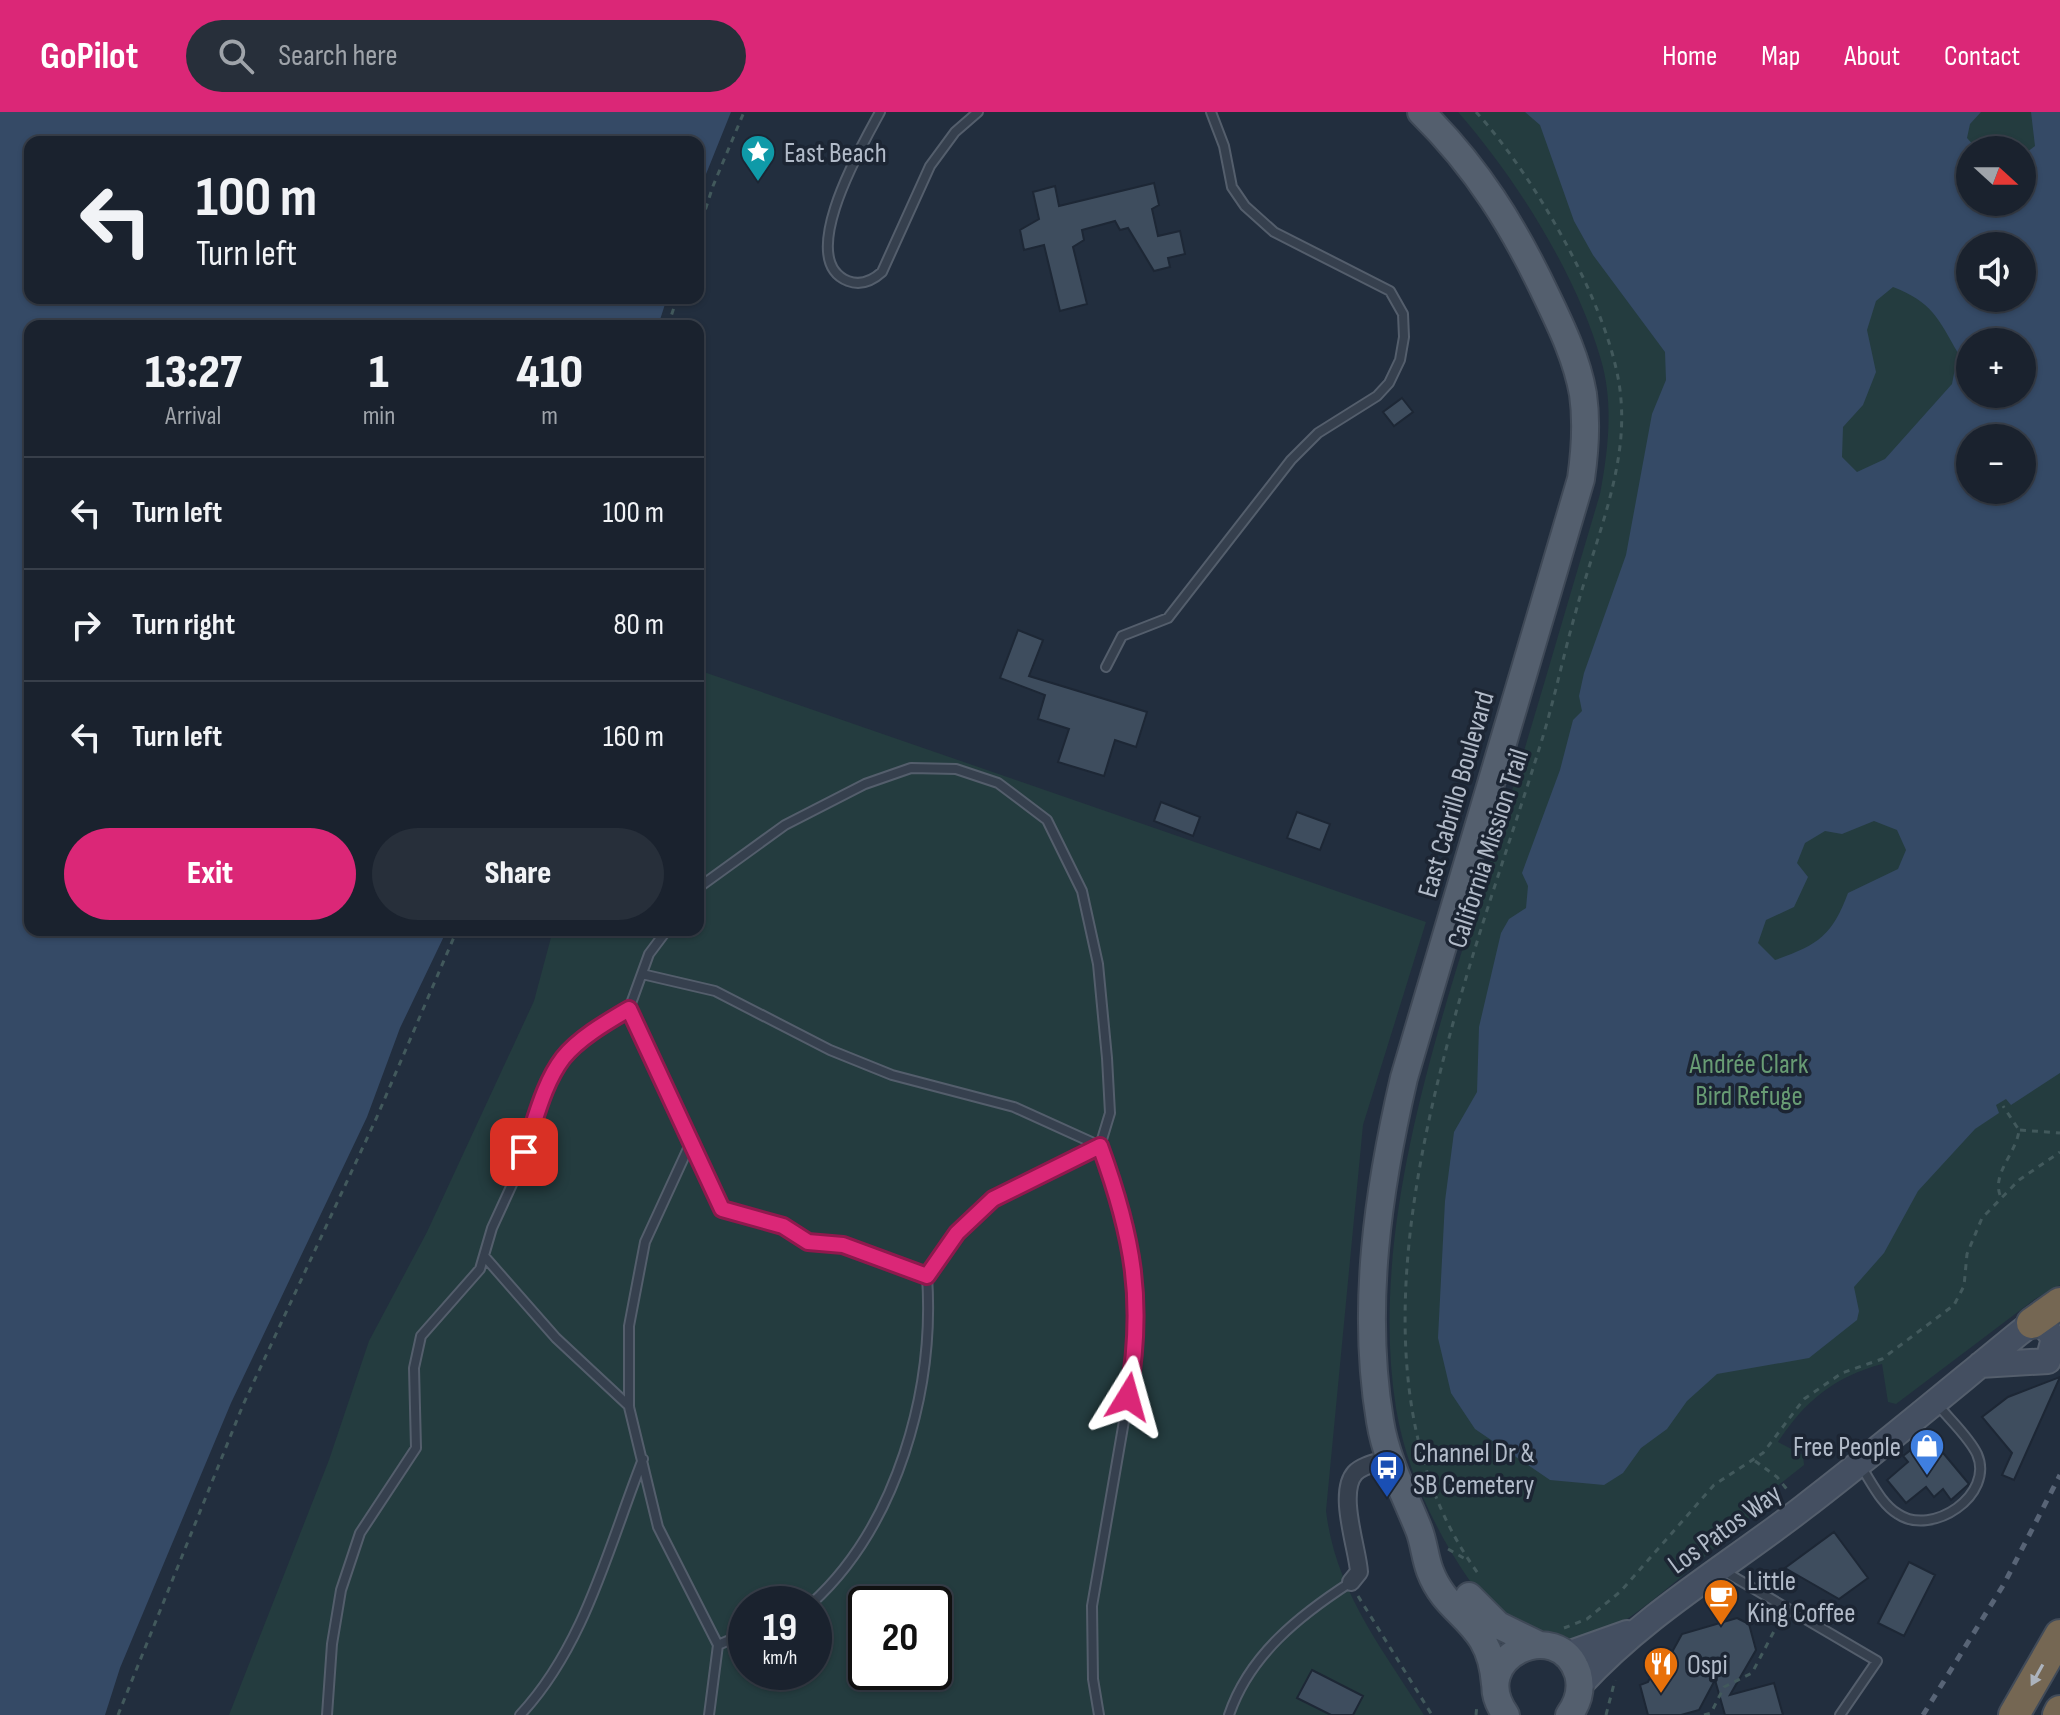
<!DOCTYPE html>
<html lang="en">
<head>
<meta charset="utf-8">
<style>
  body { margin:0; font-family:"Sofia Sans Condensed",sans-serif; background:#272f3a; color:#f1f3f6; height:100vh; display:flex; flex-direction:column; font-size:30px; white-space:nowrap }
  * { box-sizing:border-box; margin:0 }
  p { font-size:26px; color:#9fa4aa }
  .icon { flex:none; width:44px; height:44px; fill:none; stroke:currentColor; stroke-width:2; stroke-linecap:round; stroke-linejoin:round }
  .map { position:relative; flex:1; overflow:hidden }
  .drawer { position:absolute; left:24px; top:208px; width:680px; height:616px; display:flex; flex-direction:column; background:#1a222e; border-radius:16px; box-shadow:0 2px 6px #0004,0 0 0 2px #383f4a }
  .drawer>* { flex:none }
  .top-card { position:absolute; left:24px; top:24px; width:680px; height:168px; border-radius:16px; box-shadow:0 2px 6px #0004,0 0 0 2px #383f4a; background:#1a222e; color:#f1f3f6; overflow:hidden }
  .needle { width:52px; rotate:111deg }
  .controls { position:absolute; left:1956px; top:24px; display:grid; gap:16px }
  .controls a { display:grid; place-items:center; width:80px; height:80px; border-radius:50%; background:#1a222e; box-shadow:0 2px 6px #0004,0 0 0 2px #383f4a; font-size:40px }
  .speed { position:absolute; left:728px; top:1474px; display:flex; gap:16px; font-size:40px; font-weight:700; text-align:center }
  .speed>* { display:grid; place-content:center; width:104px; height:104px; border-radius:50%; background:#1a222e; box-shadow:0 2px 6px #0004,0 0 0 2px #383f4a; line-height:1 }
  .speed small { font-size:20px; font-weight:400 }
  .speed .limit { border:4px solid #111; border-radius:12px; background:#fff; color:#111 }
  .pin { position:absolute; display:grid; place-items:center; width:68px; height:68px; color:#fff; margin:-34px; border-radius:16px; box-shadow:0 4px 12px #0006 }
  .me { position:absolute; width:88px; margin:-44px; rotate:8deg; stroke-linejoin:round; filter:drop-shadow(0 0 6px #0008) }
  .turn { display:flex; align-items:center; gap:28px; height:168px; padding:0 40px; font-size:36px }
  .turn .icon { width:104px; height:104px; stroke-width:2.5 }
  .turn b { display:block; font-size:56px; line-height:68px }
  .eta { display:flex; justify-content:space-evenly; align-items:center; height:136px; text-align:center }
  .eta b { font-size:48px; font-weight:800; line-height:56px }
  .action { display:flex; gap:16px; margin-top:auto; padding:16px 40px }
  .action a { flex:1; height:92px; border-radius:48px; background:#db2777; color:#fff; font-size:32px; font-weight:800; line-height:92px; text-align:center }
  .action a+a { background:#272f3a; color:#f1f3f6 }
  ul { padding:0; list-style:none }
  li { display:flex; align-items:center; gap:24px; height:112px; padding:0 40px; border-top:2px solid #383f4a }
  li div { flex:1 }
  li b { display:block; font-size:30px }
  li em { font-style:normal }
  header { display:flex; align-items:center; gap:48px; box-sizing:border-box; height:112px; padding:0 40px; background:#db2777; color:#fff }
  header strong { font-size:38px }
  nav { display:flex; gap:44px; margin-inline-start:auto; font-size:28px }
  .search { width:560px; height:72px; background:#272f3a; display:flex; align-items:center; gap:20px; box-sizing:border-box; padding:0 28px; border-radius:44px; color:#9fa4aa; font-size:30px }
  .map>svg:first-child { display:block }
  .green { fill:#243c3f; fill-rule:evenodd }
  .water { fill:#354a66; fill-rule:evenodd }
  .building { fill:#3e4d5e; stroke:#1d2735; stroke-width:2 }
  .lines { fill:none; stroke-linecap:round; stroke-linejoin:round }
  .lane-casing { stroke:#545e6c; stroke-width:12 }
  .street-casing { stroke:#545e6c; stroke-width:20 }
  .secondary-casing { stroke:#545e6c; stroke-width:28 }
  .primary-casing { stroke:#3f4957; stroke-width:30 }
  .highway-casing { stroke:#414b59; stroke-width:34 }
  .path { stroke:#42595c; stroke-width:3; stroke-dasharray:6 6; stroke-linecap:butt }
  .lane { stroke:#36404e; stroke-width:8 }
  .street { stroke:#36404e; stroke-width:16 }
  .secondary { stroke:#444f61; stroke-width:24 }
  .primary { stroke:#545f6e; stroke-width:26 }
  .highway { stroke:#756753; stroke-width:30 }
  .rail { stroke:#586476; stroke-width:5; stroke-dasharray:8 8; stroke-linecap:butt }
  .oneway { fill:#acb3bd }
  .route-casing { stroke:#8e194d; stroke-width:20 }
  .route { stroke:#db2777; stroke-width:14 }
  .labels { text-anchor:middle; stroke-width:7; stroke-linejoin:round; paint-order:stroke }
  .poi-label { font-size:28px; fill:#b2bbc9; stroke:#1c2533; text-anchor:start }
  .street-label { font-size:28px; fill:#b2bbc9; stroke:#1c2533 }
  .park-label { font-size:28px; fill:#689c74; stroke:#1c2533 }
</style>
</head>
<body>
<header>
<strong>GoPilot</strong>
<div class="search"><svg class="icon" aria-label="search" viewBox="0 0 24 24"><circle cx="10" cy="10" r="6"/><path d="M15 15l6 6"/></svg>Search here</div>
<nav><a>Home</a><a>Map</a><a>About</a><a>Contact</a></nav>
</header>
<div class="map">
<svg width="2060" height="1603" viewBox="0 0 2060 1603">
  <rect width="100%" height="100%" fill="#222e3e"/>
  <path class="green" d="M 1458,0 L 2060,0 L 2060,1173 L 2035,1187 L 1896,1292 L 1888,1290 L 1882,1252 C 1834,1265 1805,1289 1778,1330 L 1803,1343 L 1804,1353 L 1751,1395 L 1751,1404 C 1715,1434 1627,1519 1586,1528 C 1557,1534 1511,1515 1489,1496 C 1482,1490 1477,1480 1472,1472 C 1436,1421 1406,1358 1396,1296 C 1367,1114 1442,904 1496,731 C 1532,615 1565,499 1600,382 C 1608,339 1614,292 1601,248 C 1577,163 1516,66 1458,0 ZM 1970,38 L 2022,38 L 2022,90 L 1970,90 ZM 1970,134 L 2022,134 L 2022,186 L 1970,186 ZM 1970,230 L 2022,230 L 2022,282 L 1970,282 ZM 1970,326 L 2022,326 L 2022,378 L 1970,378 Z
    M 698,558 L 1426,810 L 1363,1013 L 1326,1399 C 1336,1480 1382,1536 1424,1603 L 229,1603 L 329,1348 L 369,1229 L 427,1120 L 534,889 L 553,818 L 698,818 ZM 746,1492 L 814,1492 L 814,1560 L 746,1560 ZM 866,1492 L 934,1492 L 934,1560 L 866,1560 Z"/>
  <path class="water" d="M 0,0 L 731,0 L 698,82 L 698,30 L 30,30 L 30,186 L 667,186 L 658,214 L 30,214 L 30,818 L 447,818 L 400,916 L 367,1005 L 231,1291 L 120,1556 L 105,1603 L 0,1603 Z
    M 1525,0 L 1981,0 L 1970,12 L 1967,26 L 1978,38 L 1970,38 L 1970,90 L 2022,90 L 2022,44 L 2035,34 L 2031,0 L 2060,0 L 2060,961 L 2011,993 L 2006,987 L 1996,993 L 1999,1001 L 1975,1017 L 1918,1079 L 1884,1141 L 1854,1175 L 1859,1199 L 1857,1208 L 1809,1246 L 1717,1262 L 1687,1289 L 1667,1317 L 1641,1336 L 1623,1361 L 1604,1373 L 1550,1368 L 1475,1317 L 1451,1281 L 1438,1226 L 1445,1089 L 1454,1020 L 1477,980 L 1479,915 L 1501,821 L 1509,807 L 1526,796 L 1528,774 L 1522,761 L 1560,658 L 1573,608 L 1582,599 L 1579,584 L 1584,561 L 1626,443 L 1652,302 L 1666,268 L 1665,240 L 1593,143 L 1574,109 L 1540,13 ZM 1970,134 L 2022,134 L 2022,186 L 1970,186 ZM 1893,175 C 1932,190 1938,206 1958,241 L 1952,272 L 1885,347 L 1857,360 L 1842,345 L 1843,315 L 1863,293 L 1876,260 L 1867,218 L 1876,189 ZM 1970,230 L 2022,230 L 2022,282 L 1970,282 ZM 1970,326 L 2022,326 L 2022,378 L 1970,378 ZM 1874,709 L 1897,718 L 1906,738 L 1898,757 L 1848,781 C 1832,824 1818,833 1775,848 L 1758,831 L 1766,808 L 1794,795 L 1808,765 L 1797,751 L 1805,731 L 1825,719 L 1842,722 Z"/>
  <path class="building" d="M 1154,71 L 1159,93 L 1152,97 L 1158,124 L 1180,119 L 1185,142 L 1168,146 L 1170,155 L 1154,159 L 1128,116 L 1120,118 L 1115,109 L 1082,118 L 1084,128 L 1073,135 L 1087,192 L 1060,199 L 1044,133 L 1024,138 L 1020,118 L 1039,107 L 1033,80 L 1055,74 L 1059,94 Z
    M 1402,286 L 1413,300 L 1394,314 L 1383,300 Z
    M 1018,518 L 1043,528 L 1029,564 L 1147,600 L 1136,635 L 1115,628 L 1104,664 L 1058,650 L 1069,617 L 1038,607 L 1045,583 L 1000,566 Z
    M 1161,690 L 1200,705 L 1193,724 L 1154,709 Z
    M 1297,700 L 1330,712 L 1320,738 L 1287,726 Z
    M 2060,1265 L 2014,1368 L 2002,1363 L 2012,1341 L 1982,1305 L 2008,1285 Z
    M 1929,1324 L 1969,1372 L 1951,1388 L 1943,1377 L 1934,1385 L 1926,1375 L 1906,1391 L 1887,1368 L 1908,1350 L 1903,1344 Z
    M 1834,1420 L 1868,1466 L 1839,1487 L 1785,1456 Z
    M 1909,1450 L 1935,1463 L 1904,1524 L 1878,1511 Z
    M 1737,1506 L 1749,1512 L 1756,1538 L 1730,1583 L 1774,1571 L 1783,1603 L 1725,1603 L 1715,1568 L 1699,1598 L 1681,1603 L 1648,1603 L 1640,1573 L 1648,1570 L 1655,1556 L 1665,1553 L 1682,1522 Z
    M 1312,1558 L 1363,1584 L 1353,1603 L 1331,1603 L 1297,1586 Z"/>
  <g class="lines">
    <defs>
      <path id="lane" d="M 880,0 C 864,30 794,148 848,169 C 861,174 872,169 882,160 L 930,54 L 955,20 L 978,0
        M 1106,555 L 1122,524 L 1168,506 L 1291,348 L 1318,321 L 1377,284 L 1389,271 L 1400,248 L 1404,225 L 1403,202 L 1390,179 L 1274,120 L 1245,94 L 1232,75 L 1224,34 L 1211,0
        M 698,776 L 785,713 L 865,672 L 911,656 L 956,657 L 998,671 L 1047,708 L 1082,779 L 1098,852 L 1107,946 L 1110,1001 L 1100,1034 L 1119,1084 L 1137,1168 L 1133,1257 L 1092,1494 L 1093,1567 L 1099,1603
        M 667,818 L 649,842 L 629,897 L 691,1030 L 645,1130 L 629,1214 L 629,1295 L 658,1415 L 718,1533 L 709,1603
        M 642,862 L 715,879 L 830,938 L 892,963 L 1014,995 L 1100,1034 L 993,1087 L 957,1121 L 927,1164
        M 691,1030 L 722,1097 L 783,1114 L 808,1130 L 843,1133 L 927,1164 C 935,1278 897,1414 811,1492
        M 484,1144 L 556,1226 L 629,1294
        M 1860,1353 C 1871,1369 1881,1392 1898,1402 C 1932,1425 1995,1383 1977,1342 C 1969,1325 1950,1308 1938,1293
        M 1722,1458 L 1877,1549 L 1840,1603
        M 718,1533 L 746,1521
        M 327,1603 L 332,1532 L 341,1478 L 360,1421 L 416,1336 L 414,1256 L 421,1224 L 480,1157 L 492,1116 L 514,1068 L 544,983 L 564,946 L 602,914 L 629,897
        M 520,1603 C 585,1534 609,1433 643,1347
        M 1229,1603 C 1249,1543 1300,1503 1351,1470"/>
      <path id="street" d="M 1351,1470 L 1359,1460 C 1358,1438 1337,1381 1355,1361 C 1362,1353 1380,1350 1390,1346"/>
      <path id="secondary" d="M 1565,1543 L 1627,1521
        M 1580,1573 C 1645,1502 1728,1454 1804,1395 C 1877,1339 1947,1280 2018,1222 L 2032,1211 L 2045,1215 L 2054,1226 L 2048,1249 L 1980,1253"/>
      <path id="primary" d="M 1421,0 C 1477,55 1514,115 1547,185 C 1562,216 1577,248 1583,282 C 1587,310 1585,339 1581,367 L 1404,966 C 1378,1078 1361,1195 1380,1309 C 1386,1347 1405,1383 1419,1418 C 1424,1431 1425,1446 1430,1459 C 1448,1507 1490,1506 1495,1572
        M 1469,1484 L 1498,1513 L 1537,1532
        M 1506,1603 C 1464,1545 1559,1502 1578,1562 C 1582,1577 1578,1591 1569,1603"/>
      <path id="highway" d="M 2032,1211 L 2060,1191
        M 2014,1603 L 2060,1523
        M 2058,1603 L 2060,1599"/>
    </defs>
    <use href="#lane" class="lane-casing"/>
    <use href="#street" class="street-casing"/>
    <use href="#secondary" class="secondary-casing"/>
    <use href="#primary" class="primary-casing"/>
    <use href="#highway" class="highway-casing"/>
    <path class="path" d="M 1476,0 C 1534,63 1615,202 1621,288 C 1627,359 1594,431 1576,499 C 1563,544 1554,590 1540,634 C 1467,871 1313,1239 1480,1464
      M 698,120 L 713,74 L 744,0
      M 668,214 L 677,186
      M 2020,1018 L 2060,1021
      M 2000,1083 C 1992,1061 2017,1040 2019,1018 L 2003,994
      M 1755,1349 L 1777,1365 L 1790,1381
      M 1448,1437 L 1469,1449
      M 1358,1484 L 1432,1603
      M 1564,1516 L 1587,1507 L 1621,1479 L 1714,1373 L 1763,1341 L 1804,1287 L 1842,1261 L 1882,1247 L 1954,1193 L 1964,1174 L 1967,1142 L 1982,1106 L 2019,1068 L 2060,1040
      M 118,1603 L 243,1293 L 376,1007 L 457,818
      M 1476,1603 L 1477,1593
      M 1606,1603 L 1615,1568
      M 1704,1603 L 1711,1601 L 1724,1575 L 1752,1561 L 1781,1506"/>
    <use href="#lane" class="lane"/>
    <use href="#street" class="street"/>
    <use href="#secondary" class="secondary"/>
    <use href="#primary" class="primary"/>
    <use href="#highway" class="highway"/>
    <path class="rail" d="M 1923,1603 L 2004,1472 L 2060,1363"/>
  </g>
  <defs><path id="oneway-solid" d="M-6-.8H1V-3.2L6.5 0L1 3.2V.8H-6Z" transform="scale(2)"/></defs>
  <use class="oneway" href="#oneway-solid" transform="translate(2037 1563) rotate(119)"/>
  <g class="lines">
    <defs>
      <path id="route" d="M 524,1040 C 535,1010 543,972 563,946 C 579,926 607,910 629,897 L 722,1097 L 783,1114 L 808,1130 L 843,1133 L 927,1164 L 957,1121 L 993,1087 L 1100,1034 C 1133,1124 1145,1190 1128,1285"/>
    </defs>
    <use href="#route" class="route-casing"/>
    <use href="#route" class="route"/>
  </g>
  <defs>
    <symbol id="sight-pin" viewBox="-11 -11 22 30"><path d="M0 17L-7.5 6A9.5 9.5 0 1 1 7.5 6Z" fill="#0f9aa8" stroke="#1c2533"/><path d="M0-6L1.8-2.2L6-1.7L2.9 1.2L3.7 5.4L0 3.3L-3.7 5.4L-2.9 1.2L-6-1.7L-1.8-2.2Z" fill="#fff"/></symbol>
    <symbol id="shop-pin" viewBox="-11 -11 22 30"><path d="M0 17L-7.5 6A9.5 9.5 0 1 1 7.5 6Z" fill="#3f7fe0" stroke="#1c2533"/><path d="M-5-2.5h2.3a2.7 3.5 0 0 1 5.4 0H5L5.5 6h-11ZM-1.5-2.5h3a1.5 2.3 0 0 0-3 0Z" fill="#fff"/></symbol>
    <symbol id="bus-pin" viewBox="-11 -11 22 30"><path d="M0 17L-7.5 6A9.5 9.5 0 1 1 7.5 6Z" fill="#1a4fb4" stroke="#1c2533"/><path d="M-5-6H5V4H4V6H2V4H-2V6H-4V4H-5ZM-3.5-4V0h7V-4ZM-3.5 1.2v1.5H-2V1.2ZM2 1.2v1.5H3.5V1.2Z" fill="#fff"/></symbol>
    <symbol id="cafe-pin" viewBox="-11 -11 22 30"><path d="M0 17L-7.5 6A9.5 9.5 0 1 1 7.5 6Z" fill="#e8710a" stroke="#1c2533"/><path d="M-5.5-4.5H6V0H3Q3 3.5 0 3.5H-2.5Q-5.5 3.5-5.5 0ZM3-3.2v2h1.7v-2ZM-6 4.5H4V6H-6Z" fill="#fff"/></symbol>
    <symbol id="restaurant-pin" viewBox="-11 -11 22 30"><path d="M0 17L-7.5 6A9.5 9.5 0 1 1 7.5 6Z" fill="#e8710a" stroke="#1c2533"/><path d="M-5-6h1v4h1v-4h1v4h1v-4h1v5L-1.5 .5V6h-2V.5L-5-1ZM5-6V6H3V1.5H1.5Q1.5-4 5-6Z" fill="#fff"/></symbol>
  </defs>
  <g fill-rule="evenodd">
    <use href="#sight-pin" x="738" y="20" width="40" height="54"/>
    <use href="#shop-pin" x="1907" y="1314" width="40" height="54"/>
    <use href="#bus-pin" x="1367" y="1336" width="40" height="54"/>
    <use href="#cafe-pin" x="1701" y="1464" width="40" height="54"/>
    <use href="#restaurant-pin" x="1641" y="1532" width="40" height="54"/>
  </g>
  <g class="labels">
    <g class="poi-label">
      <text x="784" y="50">East Beach</text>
      <text x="1901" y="1344" text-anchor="end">Free People</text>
      <text x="1413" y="1350">Channel Dr &amp;<tspan x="1413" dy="32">SB Cemetery</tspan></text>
      <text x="1747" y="1478">Little<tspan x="1747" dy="32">King Coffee</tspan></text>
      <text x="1687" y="1562">Ospi</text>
    </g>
    <g class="street-label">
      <text transform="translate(1455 682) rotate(-74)" y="10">East Cabrillo Boulevard</text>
      <text transform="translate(1487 736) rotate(-72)" y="10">California Mission Trail</text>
      <text transform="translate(1724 1416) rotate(-36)" y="10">Los Patos Way</text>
    </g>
    <g class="park-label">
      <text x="1749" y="961">Andrée Clark<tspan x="1749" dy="32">Bird Refuge</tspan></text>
    </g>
  </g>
</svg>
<div class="controls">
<a><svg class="needle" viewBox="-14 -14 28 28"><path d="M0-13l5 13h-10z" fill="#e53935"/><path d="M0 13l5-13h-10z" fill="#9fa4aa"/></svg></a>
<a><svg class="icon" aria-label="sound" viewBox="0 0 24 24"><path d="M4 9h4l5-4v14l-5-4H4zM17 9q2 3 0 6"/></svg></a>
<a>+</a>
<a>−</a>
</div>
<div class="speed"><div>19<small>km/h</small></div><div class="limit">20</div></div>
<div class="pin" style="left:524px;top:1040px;background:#d93025"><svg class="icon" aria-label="arrive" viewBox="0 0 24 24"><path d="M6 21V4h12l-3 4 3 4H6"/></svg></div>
<svg class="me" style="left:1128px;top:1285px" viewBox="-20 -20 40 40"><path d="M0-17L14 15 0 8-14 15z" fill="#db2777" stroke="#fff" stroke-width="4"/></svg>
<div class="top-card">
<div class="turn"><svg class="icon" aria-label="left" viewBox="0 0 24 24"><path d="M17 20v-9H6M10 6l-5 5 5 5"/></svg><div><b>100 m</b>Turn left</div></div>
</div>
<section class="drawer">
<div class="eta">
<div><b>13:27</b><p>Arrival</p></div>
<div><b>1</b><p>min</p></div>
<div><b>410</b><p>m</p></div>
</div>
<ul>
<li><svg class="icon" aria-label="left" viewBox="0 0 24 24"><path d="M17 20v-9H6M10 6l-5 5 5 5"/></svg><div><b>Turn left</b></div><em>100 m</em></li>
<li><svg class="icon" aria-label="right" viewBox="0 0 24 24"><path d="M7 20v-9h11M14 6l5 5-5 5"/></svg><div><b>Turn right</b></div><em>80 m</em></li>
<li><svg class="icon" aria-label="left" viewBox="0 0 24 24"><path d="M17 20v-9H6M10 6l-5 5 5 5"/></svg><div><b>Turn left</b></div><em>160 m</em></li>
</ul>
<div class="action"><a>Exit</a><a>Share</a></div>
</section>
</div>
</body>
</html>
